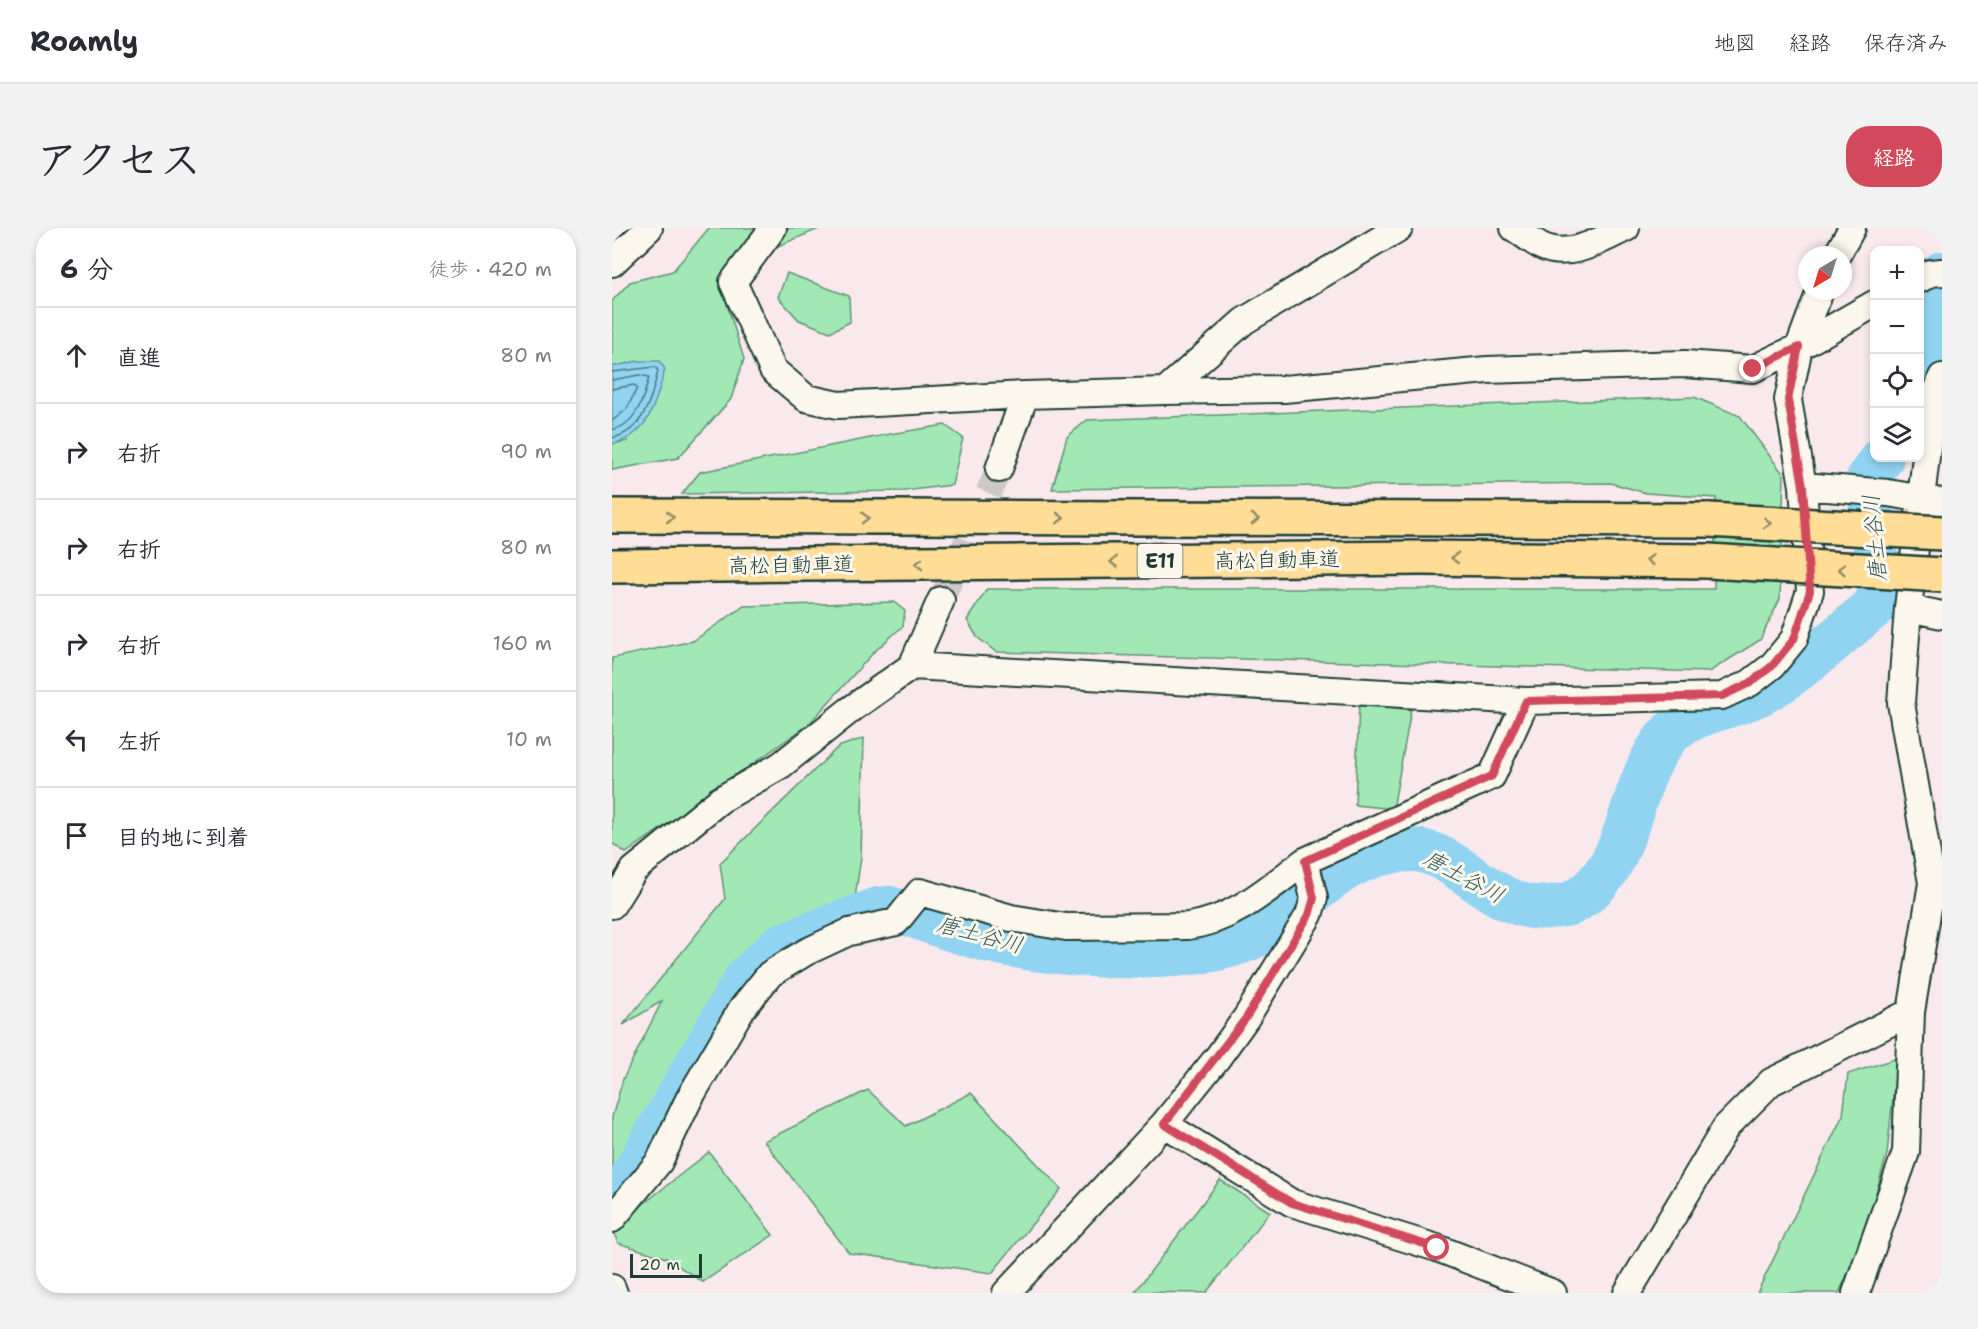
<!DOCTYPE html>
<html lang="ja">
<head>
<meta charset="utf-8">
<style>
	body { margin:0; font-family:"Shantell Sans","Klee One",sans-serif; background:#f2f2f3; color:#2b2b33 }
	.controls { position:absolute; right:18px; top:18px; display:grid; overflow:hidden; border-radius:12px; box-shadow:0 3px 9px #0003 }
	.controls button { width:54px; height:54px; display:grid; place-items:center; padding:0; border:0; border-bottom:2px solid #e1e1e2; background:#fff; color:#2b2b33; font:30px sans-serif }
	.compass { position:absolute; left:1186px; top:18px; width:54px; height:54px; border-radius:50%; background:#fff; box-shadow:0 3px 9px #0003; rotate:218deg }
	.scale { position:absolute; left:18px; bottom:15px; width:72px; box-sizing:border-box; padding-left:6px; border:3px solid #1f3d34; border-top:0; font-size:16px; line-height:21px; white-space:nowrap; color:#1f3d34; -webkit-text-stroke:4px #fbf7ec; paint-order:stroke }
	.stop { position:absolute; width:18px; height:18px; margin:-14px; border:4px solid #d1495b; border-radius:50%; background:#fff }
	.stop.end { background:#d1495b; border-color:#fff; box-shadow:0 2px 6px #0008 }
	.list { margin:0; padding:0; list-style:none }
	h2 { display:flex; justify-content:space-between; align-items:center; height:78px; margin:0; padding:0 24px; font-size:26px }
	h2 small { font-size:20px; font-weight:400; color:#7c7c81 }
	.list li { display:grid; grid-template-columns:39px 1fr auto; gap:18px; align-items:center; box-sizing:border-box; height:96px; padding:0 24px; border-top:2px solid #e1e1e2 }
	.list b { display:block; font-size:22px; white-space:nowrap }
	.list em { font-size:20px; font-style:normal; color:#7c7c81 }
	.icon { flex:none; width:33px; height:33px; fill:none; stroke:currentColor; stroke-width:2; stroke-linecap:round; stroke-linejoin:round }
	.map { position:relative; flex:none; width:1330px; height:1065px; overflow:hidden; border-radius:24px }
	header { display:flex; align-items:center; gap:36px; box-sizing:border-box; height:84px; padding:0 30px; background:#fff; border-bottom:2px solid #e1e1e2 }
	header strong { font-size:28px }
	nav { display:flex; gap:33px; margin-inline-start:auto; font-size:21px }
	.intro { display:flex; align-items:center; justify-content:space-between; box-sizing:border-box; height:144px; padding:0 36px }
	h1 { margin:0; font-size:42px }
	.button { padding:15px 27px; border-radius:24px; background:#d1495b; color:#fff; font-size:21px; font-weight:700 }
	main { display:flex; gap:36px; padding:0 36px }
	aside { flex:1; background:#fff; border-radius:24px; box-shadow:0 3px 9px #0003 }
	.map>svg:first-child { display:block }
</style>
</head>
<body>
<header>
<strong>Roamly</strong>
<nav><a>地図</a><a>経路</a><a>保存済み</a></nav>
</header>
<div class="intro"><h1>アクセス</h1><a class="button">経路</a></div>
<main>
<aside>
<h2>6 分<small>徒歩 · 420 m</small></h2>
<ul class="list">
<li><svg class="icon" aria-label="ahead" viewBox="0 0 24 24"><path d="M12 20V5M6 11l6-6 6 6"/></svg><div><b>直進</b></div><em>80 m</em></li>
<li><svg class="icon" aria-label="right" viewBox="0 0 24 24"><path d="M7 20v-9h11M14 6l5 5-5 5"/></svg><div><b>右折</b></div><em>90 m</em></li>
<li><svg class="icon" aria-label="right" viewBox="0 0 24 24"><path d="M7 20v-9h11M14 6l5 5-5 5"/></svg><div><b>右折</b></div><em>80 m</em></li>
<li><svg class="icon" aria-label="right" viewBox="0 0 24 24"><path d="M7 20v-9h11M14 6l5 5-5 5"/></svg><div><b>右折</b></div><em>160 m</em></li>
<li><svg class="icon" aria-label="left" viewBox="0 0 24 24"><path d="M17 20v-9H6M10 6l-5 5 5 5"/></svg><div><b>左折</b></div><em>10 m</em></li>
<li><svg class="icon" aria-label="arrive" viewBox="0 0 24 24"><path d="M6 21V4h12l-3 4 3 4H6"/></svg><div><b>目的地に到着</b></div></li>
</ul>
</aside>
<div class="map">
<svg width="1330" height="1065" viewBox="0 0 1330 1065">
	<rect width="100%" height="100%" fill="#f9e9ec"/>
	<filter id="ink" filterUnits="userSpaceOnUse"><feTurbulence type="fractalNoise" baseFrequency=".0167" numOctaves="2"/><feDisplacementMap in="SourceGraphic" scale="12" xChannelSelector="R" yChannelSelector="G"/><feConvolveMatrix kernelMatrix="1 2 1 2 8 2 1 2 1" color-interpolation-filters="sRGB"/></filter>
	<g filter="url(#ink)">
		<path fill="#a2e8b4" stroke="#609274" stroke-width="1.5" d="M97,0H209L133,32L107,51L132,131L119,171L66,230L0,242V216L16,213L26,133L0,139V73L18,54L61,43Z
			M175,45L237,68L238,94L218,104L187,92L166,69Z
			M1082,169L1128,188L1172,247L1168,371L1148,412L1097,444L384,424L365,409L355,392L375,361H1102L1104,270L1034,265L999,255L440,261L455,209L475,192Z
			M333,197L351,210L340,257L292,263L70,266L88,244L278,206Z
			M282,374L293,383L291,398L262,424L196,497L14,625L0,615V430L81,413L132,378Z
			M747,475L799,482L781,581L743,577Z
			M252,510L249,629L243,670C212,696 169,742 128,747L92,804L65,859L52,914L0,960V889L11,851L50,773L11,797L113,671L108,635L226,519Z
			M1285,830L1275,926L1251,1011L1227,1065H1145L1231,887L1236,846Z
			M256,862L294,898L359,865L449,961L380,1045L237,1025L152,913Z
			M97,924L161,1007L91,1054L54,1030L6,1015L0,1001Z
			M608,952L658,984L594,1065L523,1064Z"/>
		<path fill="#90d4f2" stroke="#6398a6" stroke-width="1.5" d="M26,133H47L53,141C44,174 37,208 0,216V139Z"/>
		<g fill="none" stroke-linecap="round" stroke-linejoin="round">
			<path stroke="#4c7980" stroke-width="1.5" d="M0,144L43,139L46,143C40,170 31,204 0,210
				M0,152L27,147L37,149C32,170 24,197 0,202
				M0,161L22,157L25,160L15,181L0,193"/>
			<path stroke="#90d4f2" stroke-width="44" d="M1308,168L1312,161L1315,91L1330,45
				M0,971L15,957L134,750L169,717L266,681L278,680C311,691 345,705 379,713C445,729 594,741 652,703C703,670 730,624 798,622C845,621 883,686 937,679C945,678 953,678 960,675C1022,642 1013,560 1054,510C1073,487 1107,482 1133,472C1146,468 1159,460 1170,453C1202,431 1232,403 1262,379L1268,363L1256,251L1270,230"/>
			<path stroke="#cdc7c7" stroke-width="26" stroke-dasharray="26 13" stroke-linecap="butt" d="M329,372L387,241"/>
			<g stroke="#1f3d34" stroke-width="30">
				<path id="street" d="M161,0L121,54L161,142L194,170L226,177L413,167
					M902,0C911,6 920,13 929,18C957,32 989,12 1014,0
					M1225,27L1240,0
					M0,35L37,0
					M1308,51L1319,45L1330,44
					M553,163L672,161L875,142L1073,136L1141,141L1187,119L1262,76
					M387,241L413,167L553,163L632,93L787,0
					M1191,258L1276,265L1330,274
					M1296,380L1330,387
					M300,438L914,473
					M0,677L22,642L108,572L169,537L238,482L300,438L329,372
					M552,896L680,975L825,1020L941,1065
					M0,991L47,934L77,871L129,782L158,746L194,724L237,704L284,694L308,664L399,690L454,699L576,698C622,692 657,660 693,633
					M0,1060L2,1065
					M394,1065L552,896L606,829L634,790L697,687L702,670L693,633L880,548L914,473L1110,468L1138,455L1160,438L1182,411L1198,363L1191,258L1176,172L1187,119L1208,63
					M1015,1065L1114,899L1159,854L1299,784
					M1244,1065L1294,924L1299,784L1320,655L1289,475L1296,380L1320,178L1330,149"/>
			</g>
			<g stroke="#1f3d34" stroke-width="38">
				<path id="highway" d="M0,288L1097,292
					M0,338L810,330L1097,333"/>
			</g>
			<use href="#street" stroke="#fbf7ec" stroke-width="26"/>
			<use href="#highway" stroke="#ffdd96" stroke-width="33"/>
			<g stroke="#1f3d34" stroke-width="38" stroke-linecap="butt">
				<path id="highway-bridge" d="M1097,292L1330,305
					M1097,333L1330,347"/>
			</g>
			<use href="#highway-bridge" stroke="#ffdd96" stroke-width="33"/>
		</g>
		<defs><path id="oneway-chevron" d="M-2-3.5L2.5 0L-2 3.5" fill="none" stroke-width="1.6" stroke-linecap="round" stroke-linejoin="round" transform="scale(1.5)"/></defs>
		<g stroke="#8f8d65">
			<use href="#oneway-chevron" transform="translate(58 289) rotate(1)"/>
			<use href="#oneway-chevron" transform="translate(253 290)"/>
			<use href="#oneway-chevron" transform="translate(448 290)"/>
			<use href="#oneway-chevron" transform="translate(643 291)"/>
			<use href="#oneway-chevron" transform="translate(1155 295) rotate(3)"/>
			<use href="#oneway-chevron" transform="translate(843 330) rotate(-179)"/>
			<use href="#oneway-chevron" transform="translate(1038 332) rotate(-179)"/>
			<use href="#oneway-chevron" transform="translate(502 334) rotate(179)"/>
			<use href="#oneway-chevron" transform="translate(307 336) rotate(179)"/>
			<use href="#oneway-chevron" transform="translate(1230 341) rotate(-176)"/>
		</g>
	</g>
	<g fill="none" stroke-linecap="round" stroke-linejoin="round" filter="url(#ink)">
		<path stroke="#d1495b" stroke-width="8" d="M825,1020L680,975L552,896L634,790L697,687L702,670L693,633L880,548L914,473L1110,468L1138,455L1160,438L1182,411L1198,363L1191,258L1176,172L1187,119L1141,141"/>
	</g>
	<g text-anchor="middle" stroke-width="6" stroke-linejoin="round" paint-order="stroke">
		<rect fill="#fbf7ec" stroke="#61756b" stroke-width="1.5" x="525.5" y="316" width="45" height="34" rx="4.5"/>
		<g font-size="20" font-weight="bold" fill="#1f3d34">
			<text x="548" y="340">E11</text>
		</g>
		<g font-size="21" fill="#1f3d34" stroke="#fbf7ec">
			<text transform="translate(665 332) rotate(-1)" y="7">高松自動車道</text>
			<text transform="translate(179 337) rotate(-1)" y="7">高松自動車道</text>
		</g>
		<g font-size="22" font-style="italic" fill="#365b5a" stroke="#fbf7ec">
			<text transform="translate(1262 310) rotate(-95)" y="8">唐土谷川</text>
			<text transform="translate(852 648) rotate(28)" y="8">唐土谷川</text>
			<text transform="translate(368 706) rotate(15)" y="8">唐土谷川</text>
		</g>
	</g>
</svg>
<div class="controls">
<button>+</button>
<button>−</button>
<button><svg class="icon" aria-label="locate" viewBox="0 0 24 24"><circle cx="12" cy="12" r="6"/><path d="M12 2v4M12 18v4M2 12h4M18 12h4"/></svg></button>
<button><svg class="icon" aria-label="layers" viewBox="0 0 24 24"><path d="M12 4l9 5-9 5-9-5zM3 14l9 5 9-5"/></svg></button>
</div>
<svg class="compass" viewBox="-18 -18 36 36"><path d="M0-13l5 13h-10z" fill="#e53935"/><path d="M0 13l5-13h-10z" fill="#7c7c81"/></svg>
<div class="scale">20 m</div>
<div class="stop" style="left:825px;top:1020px"></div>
<div class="stop end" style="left:1141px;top:141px"></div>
</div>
</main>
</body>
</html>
